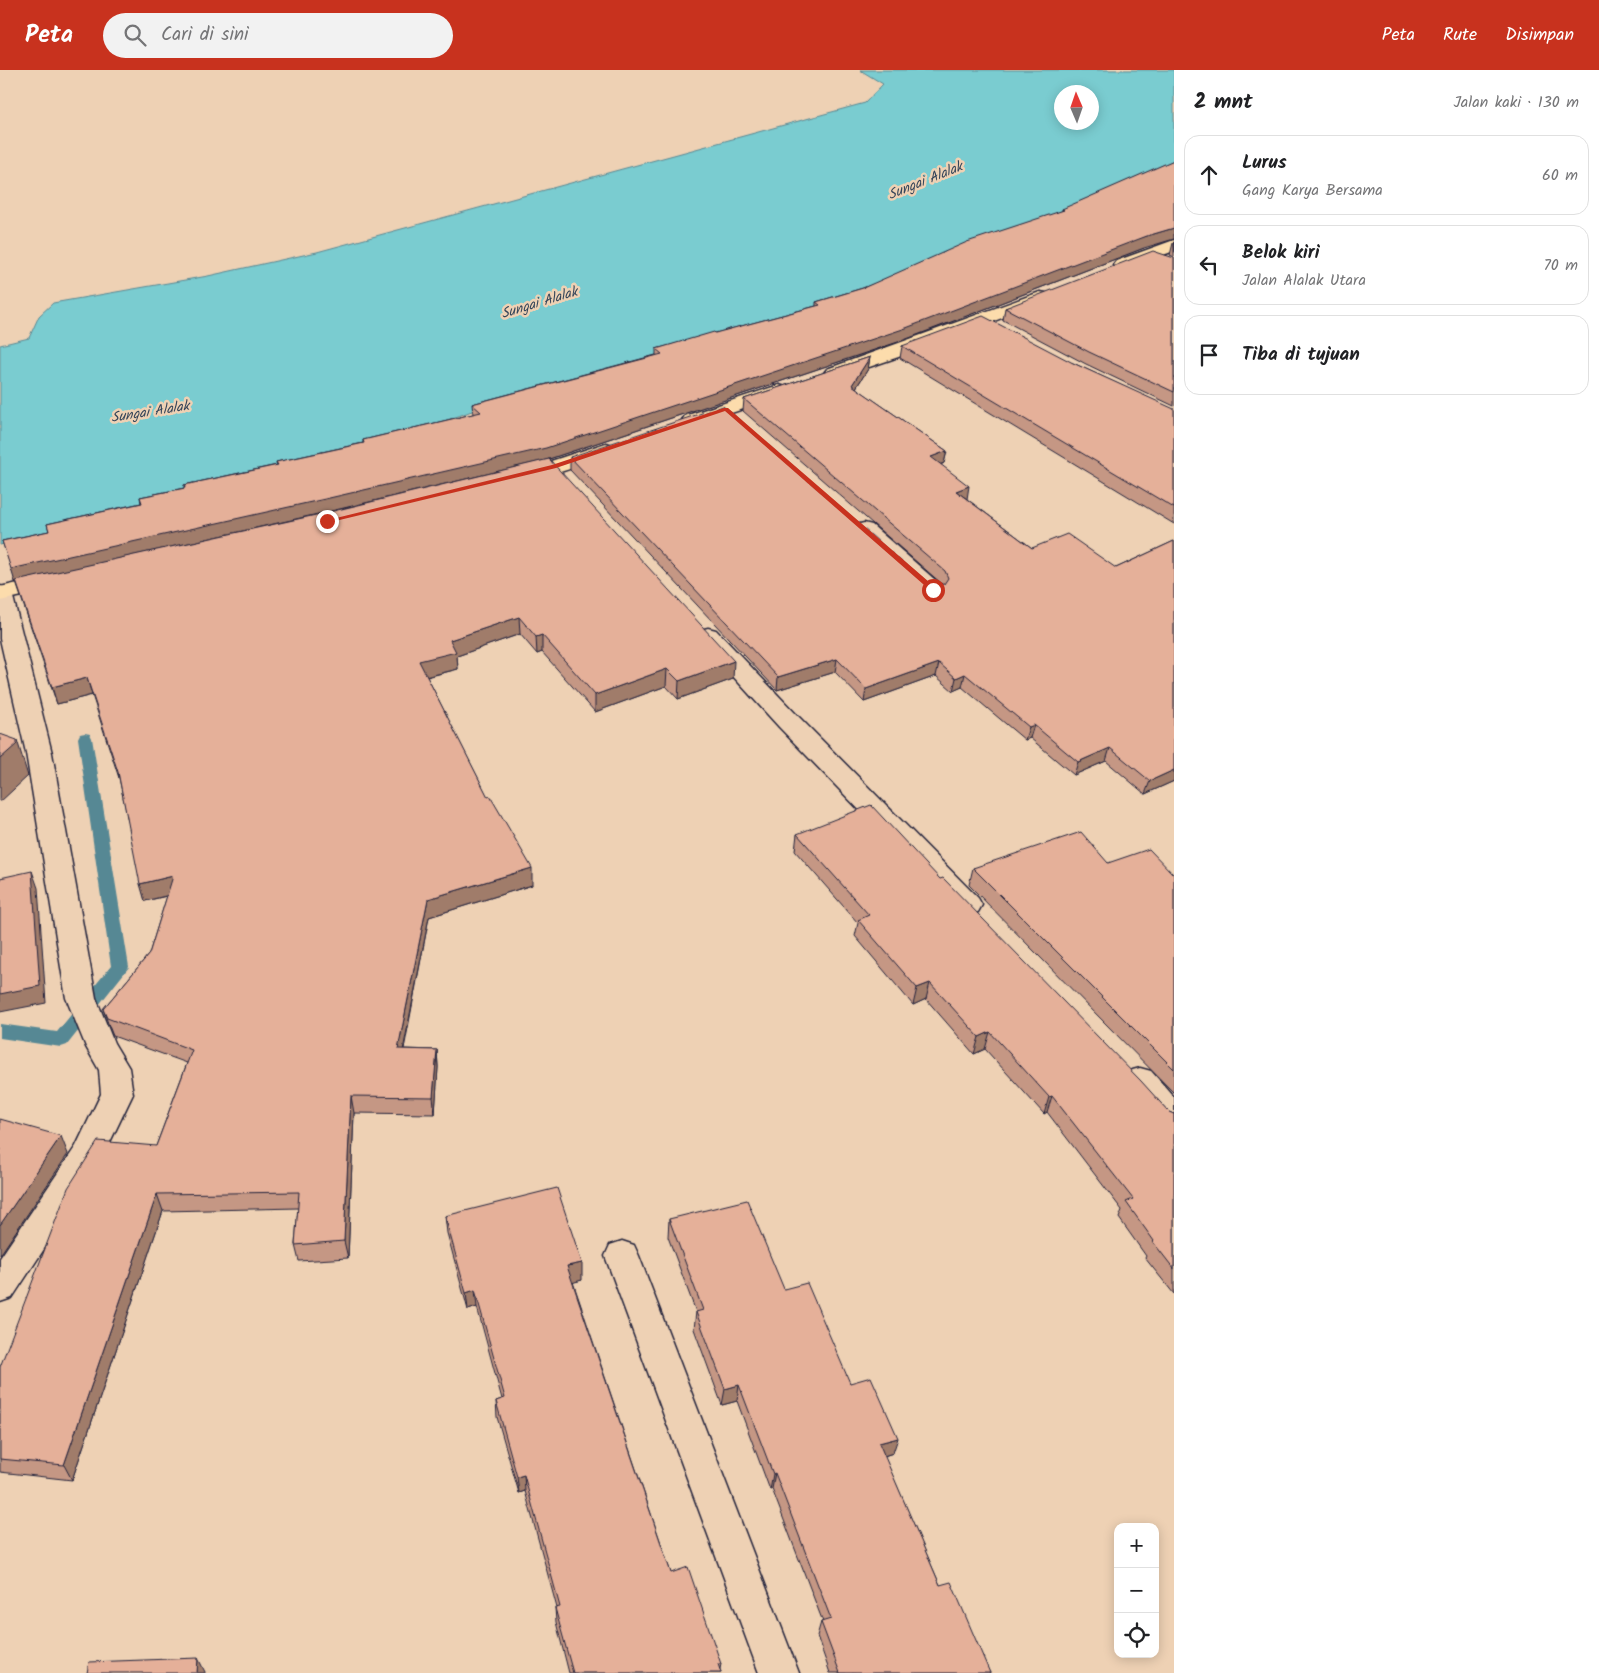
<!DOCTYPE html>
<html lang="id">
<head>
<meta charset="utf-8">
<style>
	body { margin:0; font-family:Kalam,sans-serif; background:#f2f2f2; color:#202124 }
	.controls { position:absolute; right:15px; bottom:15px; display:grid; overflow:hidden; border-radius:10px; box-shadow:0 2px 12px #0003 }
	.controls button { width:45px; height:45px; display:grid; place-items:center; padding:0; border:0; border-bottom:1px solid #e0e0e0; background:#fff; color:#202124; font:25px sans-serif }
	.compass { position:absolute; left:1054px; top:15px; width:45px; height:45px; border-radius:50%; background:#fff; box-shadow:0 2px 12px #0003; rotate:358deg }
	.stop { position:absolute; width:15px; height:15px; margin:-11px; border:4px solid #c8321e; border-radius:50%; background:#fff }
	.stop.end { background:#c8321e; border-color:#fff; box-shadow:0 1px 5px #0008 }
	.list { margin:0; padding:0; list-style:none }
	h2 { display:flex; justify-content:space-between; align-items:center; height:65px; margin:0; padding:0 20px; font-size:21px }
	h2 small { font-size:16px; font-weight:400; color:#757577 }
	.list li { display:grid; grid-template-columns:32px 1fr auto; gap:15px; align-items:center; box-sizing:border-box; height:80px; margin:0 10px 10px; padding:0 10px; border:1px solid #e0e0e0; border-radius:15px }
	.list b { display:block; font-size:19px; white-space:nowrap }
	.list p { margin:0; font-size:16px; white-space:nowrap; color:#757577 }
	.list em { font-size:16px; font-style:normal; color:#757577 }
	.icon { flex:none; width:28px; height:28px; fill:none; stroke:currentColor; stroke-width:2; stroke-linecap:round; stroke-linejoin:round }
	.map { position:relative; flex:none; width:1174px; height:1603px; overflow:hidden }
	header { display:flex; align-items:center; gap:30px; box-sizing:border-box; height:70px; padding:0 25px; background:#c8321e; color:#fff }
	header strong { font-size:24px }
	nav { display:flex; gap:28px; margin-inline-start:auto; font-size:18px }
	.search { width:350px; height:45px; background:#f2f2f2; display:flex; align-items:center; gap:12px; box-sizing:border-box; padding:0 18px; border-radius:28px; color:#757577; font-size:19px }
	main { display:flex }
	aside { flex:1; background:#fff }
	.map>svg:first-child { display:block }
</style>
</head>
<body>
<header>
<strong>Peta</strong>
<div class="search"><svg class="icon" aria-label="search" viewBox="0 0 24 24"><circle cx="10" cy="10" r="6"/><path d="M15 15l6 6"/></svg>Cari di sini</div>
<nav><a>Peta</a><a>Rute</a><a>Disimpan</a></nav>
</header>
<main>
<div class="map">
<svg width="1174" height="1603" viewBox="0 0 1174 1603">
	<rect width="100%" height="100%" fill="#eed1b4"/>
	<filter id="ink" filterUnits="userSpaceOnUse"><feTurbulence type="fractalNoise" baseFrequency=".02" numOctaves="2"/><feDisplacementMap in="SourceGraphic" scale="10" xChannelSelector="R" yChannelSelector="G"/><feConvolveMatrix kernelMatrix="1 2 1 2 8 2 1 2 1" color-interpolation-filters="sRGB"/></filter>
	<g filter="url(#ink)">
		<path fill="#7accd0" stroke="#578894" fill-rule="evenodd" d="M860,0H1174V90L1052,145L820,239L716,270L648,287L494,333L356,383L0,475V275L29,268L39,246L53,233L208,206L317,182L865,33L883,14ZM1062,22H1092V52H1062Z"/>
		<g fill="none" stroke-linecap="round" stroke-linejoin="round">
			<path fill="#578894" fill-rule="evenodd" d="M85,663L90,664L92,668L129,897L67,975L61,977L0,968V954L57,962L111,896L78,668L80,664Z"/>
			<g stroke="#22223b" stroke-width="3">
				<path id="street" d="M864,453L872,455L941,515L944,520L941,525L933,527L925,525L856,465L853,460L856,455Z
					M0,516L9,518L12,523L52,683L96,928L114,973L129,998L133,1024L99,1095L12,1228L0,1232V1188L76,1076L101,1024L99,1000L86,977L66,928L26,683L0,569Z
					M708,558L716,560L797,645L978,828L982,835L978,842L968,845L958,842L779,657L700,570L696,565L700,560Z
					M1140,998L1151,1001L1174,1027V1061L1163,1057L1129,1019L1125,1010L1129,1001Z
					M622,1171L634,1175L639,1186L799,1603H759L605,1186L610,1175Z"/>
			</g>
			<g stroke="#22223b" stroke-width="3">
				<path id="primary" d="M1174,170V181L1122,200L1116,199L1113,195L1116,191Z
					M1040,222L1046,223L1049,227L1046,231L919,280L834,309L827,307L824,303L827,299Z
					M779,315L786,317L789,321L786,325L692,356L685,354L682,350L685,346Z
					M606,373L613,375L616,379L613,383C589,392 534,415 511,409L507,405L511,401L548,392Z
					M54,505L62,507L65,512L62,517L0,531V517Z"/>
			</g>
			<use href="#street" fill="#eed1b4" fill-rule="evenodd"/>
			<use href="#primary" fill="#fcdcac" fill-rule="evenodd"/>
		</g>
		<path fill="#c59784" stroke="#22223b" d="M1062,139L1144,178L904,270L549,389L733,609L678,629L666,616L595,642L542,582L537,584L520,564L457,586L458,599L427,607L532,815L429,847L404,979L437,980L438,997L435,1044L354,1043L348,1188L299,1191L295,1175L298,1138L163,1141L72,1410L0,1402V1297L156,1076L187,993L113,966L109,956L103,939L149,884L167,826L145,831L119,708L92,625L57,634L2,471L49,461L47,454L141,433L140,427L184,418V415L277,395L276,392L363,373V370L473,344L472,334L656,285V279L816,236V232L863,218L1062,141Z
			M1174,172V187L1170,185L1173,173Z
			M1174,188V336L1086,294L1003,250L1005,238Z
			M902,276L1073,293L1174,340V454L900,288Z
			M870,287L868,299L856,318L947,381L944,393L941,395L967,429L1032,478L1116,498L1174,471V711L1145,724L1106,691L1074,705L1030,668L1025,670L962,617L953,621L936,606L864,632L835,602L777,620L570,400V387L926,513L935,516L942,514L743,341L744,329Z
			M797,764L940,809L1169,1042L1174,1044V1224L1145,1188L1146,1186L1119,1148L1122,1140L1047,1042L1044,1044L985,979L974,984L926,929L913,935L855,866L858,853L795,781Z
			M1108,793L1174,805V1023L969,815L973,798Z
			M445,1146L582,1210L573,1212L671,1503L721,1594L720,1599L721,1603H569L556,1552L555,1538H557L525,1421L519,1423L497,1347L496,1331L502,1329L477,1237L468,1240L447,1163Z
			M669,1149L784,1219L850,1313L893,1383L884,1386L940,1515L990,1603H830L817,1566L821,1552H823L772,1419L770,1420L737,1331L722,1335L694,1259L696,1242L668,1167Z"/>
		<path fill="#a07b6b" stroke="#22223b" d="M1174,158V169L1144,178L904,270L546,390L327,442L15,512L11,499Z
			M870,287L868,299L850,327L852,315Z
			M947,381L944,393L928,399L931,387Z
			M969,416L967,429L956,421Z
			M519,547L520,564L457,586L458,599L421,608L419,591L450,570Z
			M542,565V582L537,584L536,567Z
			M837,589L835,602L777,620L778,607Z
			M734,591L733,609L678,629L679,611Z
			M939,593L936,606L864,632L866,619Z
			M667,599L666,616L595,642V625Z
			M965,604L962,617L953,621L956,608Z
			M87,608L92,625L57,634L52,617Z
			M1034,655L1030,668L1025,670L1029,657Z
			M17,670L28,706L0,732V689Z
			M1110,678L1106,691L1074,705L1078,692Z
			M1174,700V711L1145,724L1150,711Z
			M532,798V815L429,847L400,996L398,979L428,829Z
			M32,801L38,818L46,933L0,942V924Z
			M173,806L178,823L145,831L140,814Z
			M930,913L926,929L913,935L917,918Z
			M990,962L985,979L974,984L979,967Z
			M437,980L438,997L435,1044L433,1027Z
			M351,1026L354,1043L348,1188L344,1171Z
			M1052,1026L1047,1042L1044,1044L1049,1027Z
			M61,1066L68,1084L0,1185V1155Z
			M157,1124L163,1141L72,1410L64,1395Z
			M582,1193V1210L568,1214L567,1196Z
			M475,1220L477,1237L468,1240L466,1223Z
			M739,1315L737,1331L722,1335L725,1319Z
			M898,1368L893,1383L874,1389L879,1373Z
			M775,1403L772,1419L770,1420L773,1404Z
			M524,1405L525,1421L519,1423L517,1407Z
			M198,1588L205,1602V1603H197Z"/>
		<path fill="#e5b099" stroke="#22223b" d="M1174,90V158L1147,166L906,258L546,378L325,429L11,499L2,471L49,461L47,454L142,433L140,427L185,418L184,415L278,395L276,392L364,373L363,370L481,342L472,334L662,284L656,279L714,262L715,263L820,235L816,232L863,218L967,172L1064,140L1062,139Z
			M1153,181L1174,188V322L1089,282L1005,238Z
			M983,246L1073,293L1174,339V438L902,276Z
			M870,287L852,315L947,381L931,387L969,416L956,421L1032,478L1067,464L1116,498L1174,471V700L1150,711L1110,678L1078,692L1034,655L1029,657L965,604L956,608L939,593L866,619L837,589L778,607L570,387L723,336L926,513L935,516L944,514L948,508L945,501L744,329Z
			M549,389L734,591L679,611L667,599L595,625L542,565L536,567L519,547L450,570L456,582L419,591L488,727L490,726L532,798L428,829L398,979L437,980L433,1027L351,1026L344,1171L295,1175L299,1122L157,1124L64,1395L0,1389V1297L68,1118L98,1071L156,1076L192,980L107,948L103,939L149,884L173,806L140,814L118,702L87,608L52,617L16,511L325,443Z
			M0,664L17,670V674L0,689Z
			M871,735L940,809L943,808L1141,1011L1169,1042L1174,1044V1199L1153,1172L1154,1171L1126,1132L1133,1129L1052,1026L1049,1027L990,962L979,967L930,913L917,918L858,850L869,845L797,764Z
			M1081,762L1108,793L1149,779L1174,805V999L973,798Z
			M32,801L40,916L0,924V808Z
			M0,1049L61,1066L0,1155Z
			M557,1118L582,1193L567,1196L671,1503L688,1497L721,1594H718L721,1603H573L555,1538L560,1537L524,1405L517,1407L496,1331L505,1328L475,1220L466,1223L445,1146Z
			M747,1130L784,1219L807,1213L850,1313L871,1307L898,1368L879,1373L940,1515L951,1512L990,1603H840L821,1552L831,1549L775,1403L773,1404L739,1315L725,1319L696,1242L703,1240L669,1149Z
			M198,1588L197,1603H87L89,1592Z"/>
	</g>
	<path fill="#c8321e" d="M724,338H728L936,518V521H931L725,341L556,398L327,453L324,451L552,395Z"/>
	<g text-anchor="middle" stroke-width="5" stroke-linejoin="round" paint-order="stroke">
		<g font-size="14" font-style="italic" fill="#344459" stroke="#eed1b4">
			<text transform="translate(925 110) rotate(-22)" y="5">Sungai Alalak</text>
			<text transform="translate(539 232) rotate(-17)" y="5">Sungai Alalak</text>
			<text transform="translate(150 341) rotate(-9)" y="5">Sungai Alalak</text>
		</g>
	</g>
</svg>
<div class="controls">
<button>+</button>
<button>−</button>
<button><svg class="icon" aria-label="locate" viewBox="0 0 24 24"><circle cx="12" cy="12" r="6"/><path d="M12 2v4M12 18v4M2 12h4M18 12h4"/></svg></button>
</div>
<svg class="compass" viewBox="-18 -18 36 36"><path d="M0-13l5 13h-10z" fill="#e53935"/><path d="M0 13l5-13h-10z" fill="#757577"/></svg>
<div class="stop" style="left:933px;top:520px"></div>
<div class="stop end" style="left:327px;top:451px"></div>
</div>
<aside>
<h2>2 mnt<small>Jalan kaki · 130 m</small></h2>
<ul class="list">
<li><svg class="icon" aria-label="ahead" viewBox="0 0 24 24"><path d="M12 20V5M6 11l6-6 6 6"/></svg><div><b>Lurus</b><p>Gang Karya Bersama</p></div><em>60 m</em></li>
<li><svg class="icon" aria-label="left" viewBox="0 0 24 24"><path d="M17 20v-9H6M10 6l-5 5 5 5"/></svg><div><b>Belok kiri</b><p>Jalan Alalak Utara</p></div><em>70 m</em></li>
<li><svg class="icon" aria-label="arrive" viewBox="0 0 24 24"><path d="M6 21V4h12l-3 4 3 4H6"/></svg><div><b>Tiba di tujuan</b></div></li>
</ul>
</aside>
</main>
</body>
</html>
